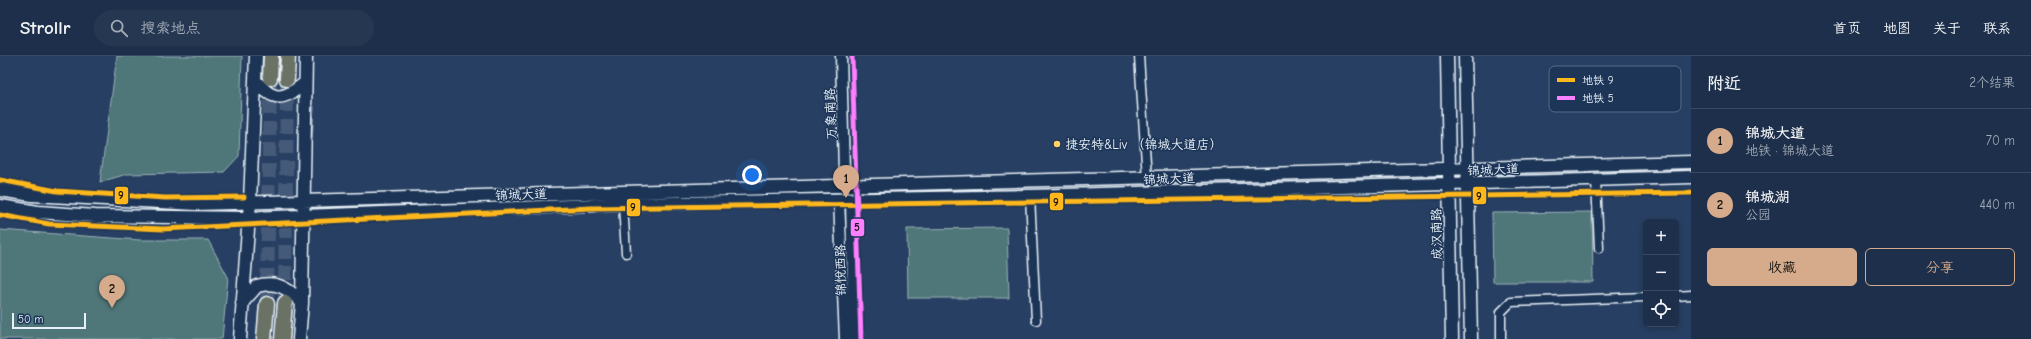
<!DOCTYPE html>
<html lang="zh">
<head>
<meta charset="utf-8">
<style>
	body { margin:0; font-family:"Comic Neue","LXGW WenKai TC",sans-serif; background:#253751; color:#f1f3f6 }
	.controls { position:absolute; right:12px; bottom:12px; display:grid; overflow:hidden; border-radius:6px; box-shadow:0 2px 6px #0003 }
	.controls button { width:36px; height:36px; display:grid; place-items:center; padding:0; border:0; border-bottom:1px solid #3b4a62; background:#1d2f4a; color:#f1f3f6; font:20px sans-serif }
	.scale { position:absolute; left:12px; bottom:10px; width:74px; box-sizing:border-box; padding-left:4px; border:2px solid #e8f1f8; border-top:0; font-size:11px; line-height:14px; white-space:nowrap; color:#e8f1f8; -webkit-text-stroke:3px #1d3557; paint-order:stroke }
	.you { position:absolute; left:752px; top:119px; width:14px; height:14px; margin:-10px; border:3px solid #fff; border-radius:50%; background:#1a73e8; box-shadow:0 0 0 6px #1a73e833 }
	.badge { display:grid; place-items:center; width:26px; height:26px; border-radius:50%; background:#d6ab8b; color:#111; font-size:13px; font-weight:700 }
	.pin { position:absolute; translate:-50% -33px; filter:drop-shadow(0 1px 2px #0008) }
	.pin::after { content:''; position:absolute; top:21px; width:14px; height:12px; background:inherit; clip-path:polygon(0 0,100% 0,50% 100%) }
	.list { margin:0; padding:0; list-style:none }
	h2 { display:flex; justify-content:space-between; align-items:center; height:52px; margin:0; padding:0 16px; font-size:17px }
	h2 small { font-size:13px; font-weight:400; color:#a0a9b5 }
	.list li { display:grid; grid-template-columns:26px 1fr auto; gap:12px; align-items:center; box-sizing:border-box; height:64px; padding:0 16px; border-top:1px solid #3b4a62 }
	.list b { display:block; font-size:15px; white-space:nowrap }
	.list p { margin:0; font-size:13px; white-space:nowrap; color:#a0a9b5 }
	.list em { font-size:13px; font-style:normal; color:#a0a9b5 }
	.actions { display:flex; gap:8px; padding:12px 16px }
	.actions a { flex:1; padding:9px 0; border:1px solid #d6ab8b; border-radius:6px; text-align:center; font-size:14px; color:#d6ab8b }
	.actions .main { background:#d6ab8b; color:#111 }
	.icon { flex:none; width:22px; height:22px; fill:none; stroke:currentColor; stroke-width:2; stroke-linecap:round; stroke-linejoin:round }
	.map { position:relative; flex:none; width:1691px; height:283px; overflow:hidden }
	header { display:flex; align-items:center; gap:24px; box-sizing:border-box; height:56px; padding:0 20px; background:#1d2f4a; border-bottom:1px solid #3b4a62 }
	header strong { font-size:19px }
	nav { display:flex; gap:22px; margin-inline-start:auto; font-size:14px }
	.search { width:280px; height:36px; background:#253751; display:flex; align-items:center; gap:10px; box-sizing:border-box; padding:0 14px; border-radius:22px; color:#a0a9b5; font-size:15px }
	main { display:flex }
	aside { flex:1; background:#1d2f4a }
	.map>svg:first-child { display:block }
</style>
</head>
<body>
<header>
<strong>Strollr</strong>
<div class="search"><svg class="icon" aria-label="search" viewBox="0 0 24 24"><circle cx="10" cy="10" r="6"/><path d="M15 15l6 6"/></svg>搜索地点</div>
<nav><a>首页</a><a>地图</a><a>关于</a><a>联系</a></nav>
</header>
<main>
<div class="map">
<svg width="1691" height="283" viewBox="0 0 1691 283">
	<rect width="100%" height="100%" fill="#273f62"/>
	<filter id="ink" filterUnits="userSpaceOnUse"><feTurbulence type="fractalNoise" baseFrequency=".025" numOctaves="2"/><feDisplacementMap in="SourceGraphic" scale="8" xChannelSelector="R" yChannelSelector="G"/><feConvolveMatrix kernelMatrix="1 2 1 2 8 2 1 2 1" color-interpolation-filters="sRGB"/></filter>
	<g filter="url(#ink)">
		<path fill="#4f7679" stroke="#9cb4b8" d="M117,0H242L239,100L224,116L127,118L100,126Z
			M1592,156L1593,226H1493L1492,157Z
			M1007,172L1009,242H908L907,173Z
			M0,174L140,184H208L228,221L222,283H0Z"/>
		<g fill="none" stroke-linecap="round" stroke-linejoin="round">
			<path stroke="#86a1b7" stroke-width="3" d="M311,86L313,51"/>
			<path stroke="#445a78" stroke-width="14" stroke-dasharray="14 7" stroke-linecap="butt" d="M285,245L287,23
				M267,248L270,22"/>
			<g stroke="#e8f1f8" stroke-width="11">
				<path id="minor" d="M1139,0L1147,122
					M1596,124L1599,192
					M1030,140L1036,264
					M623,148L626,197
					M1676,240L1691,239
					M1501,283V256L1511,246L1646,241"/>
			</g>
			<g stroke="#e8f1f8" stroke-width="13">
				<path id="tertiary" d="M839,129L844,116L841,0
					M839,144L845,283
					M851,144L854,283"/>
			</g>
			<g stroke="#e8f1f8" stroke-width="15">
				<path id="secondary" d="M1447,0L1452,283
					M1465,0L1471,283
					M255,24C273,46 283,45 305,27
					M0,134L32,139L196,148L1691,106
					M0,150L38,156L95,160L249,162L623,148L1030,140L1691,121
					M242,247L257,230C276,224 290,233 302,247
					M240,283L250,146L256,0
					M299,283L302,247L306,0"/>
			</g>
			<g stroke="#e8f1f8" stroke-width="17">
				<path id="trunk" d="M270,22L271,0
					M287,23L288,0
					M264,283L267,248
					M282,283L285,247"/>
			</g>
			<use href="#minor" stroke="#1d3557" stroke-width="8"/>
			<use href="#tertiary" stroke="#1d3557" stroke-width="10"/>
			<use href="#secondary" stroke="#1d3557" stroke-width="12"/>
			<use href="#trunk" stroke="#6a7165" stroke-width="14"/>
			<g stroke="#1d3557" stroke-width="8">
				<path id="metro-1" d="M0,124L57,135L165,142L244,141
					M0,159L49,168L163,173L591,152L1691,137"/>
			</g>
			<g stroke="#1d3557" stroke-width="8">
				<path id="metro-2" d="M852,0L861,283"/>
			</g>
			<use href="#metro-1" stroke="#ffb81c" stroke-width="5"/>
			<use href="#metro-2" stroke="#ff80ff" stroke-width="5"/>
		</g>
	</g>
	<circle fill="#ffd166" stroke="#1d3557" stroke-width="1.5" cx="1057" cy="88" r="4"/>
	<g text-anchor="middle" stroke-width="3" stroke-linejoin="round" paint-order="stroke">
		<g font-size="13" fill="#e8f1f8" stroke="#1d3557">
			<text transform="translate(830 58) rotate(-92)" y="5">万象南路</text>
			<text transform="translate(1493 113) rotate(-2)" y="5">锦城大道</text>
			<text transform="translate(1169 122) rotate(-2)" y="5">锦城大道</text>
			<text transform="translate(521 138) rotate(-2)" y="5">锦城大道</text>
			<text transform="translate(1436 178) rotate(-91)" y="5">成汉南路</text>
			<text transform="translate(840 214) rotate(-91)" y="5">锦悦西路</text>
		</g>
		<g font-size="13" fill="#e8f1f8" stroke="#1d3557" text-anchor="start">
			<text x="1065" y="93">捷安特&amp;Liv （锦城大道店）</text>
		</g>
	</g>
	<rect x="1549" y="10" width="132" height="46" rx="6" fill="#1d3557" stroke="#5a6d87" stroke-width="1"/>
	<rect x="1557" y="22" width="18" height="4" fill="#ffb81c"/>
	<rect x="1557" y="40" width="18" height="4" fill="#ff80ff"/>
	<g font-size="11" fill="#e8f1f8">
		<text x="1582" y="28">地铁 9</text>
		<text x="1582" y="46">地铁 5</text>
	</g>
	<g stroke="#1d3557" stroke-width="1.5">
		<rect x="114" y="130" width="15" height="19" rx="4" fill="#ffb81c"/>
		<rect x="1472" y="130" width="15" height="19" rx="4" fill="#ffb81c"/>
		<rect x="1049" y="136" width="15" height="19" rx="4" fill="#ffb81c"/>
		<rect x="626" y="142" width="15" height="19" rx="4" fill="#ffb81c"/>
		<rect x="850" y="162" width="15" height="19" rx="4" fill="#ff80ff"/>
	</g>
	<g font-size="11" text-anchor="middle" font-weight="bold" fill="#111">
		<text x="121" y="143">9</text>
		<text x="1479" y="144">9</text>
		<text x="1056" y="150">9</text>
		<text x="633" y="155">9</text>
		<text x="857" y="175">5</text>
	</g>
</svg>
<div class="controls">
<button>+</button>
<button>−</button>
<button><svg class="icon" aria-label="locate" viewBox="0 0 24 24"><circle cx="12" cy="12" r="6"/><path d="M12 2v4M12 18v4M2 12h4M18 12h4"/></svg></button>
</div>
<div class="scale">50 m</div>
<div class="you"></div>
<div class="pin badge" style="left:846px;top:142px">1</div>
<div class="pin badge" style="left:112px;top:252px">2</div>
</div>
<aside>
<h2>附近<small>2个结果</small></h2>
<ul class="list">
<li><span class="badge">1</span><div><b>锦城大道</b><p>地铁 · 锦城大道</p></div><em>70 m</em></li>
<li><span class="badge">2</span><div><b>锦城湖</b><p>公园</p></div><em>440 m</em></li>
</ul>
<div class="actions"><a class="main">收藏</a><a>分享</a></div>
</aside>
</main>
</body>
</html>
